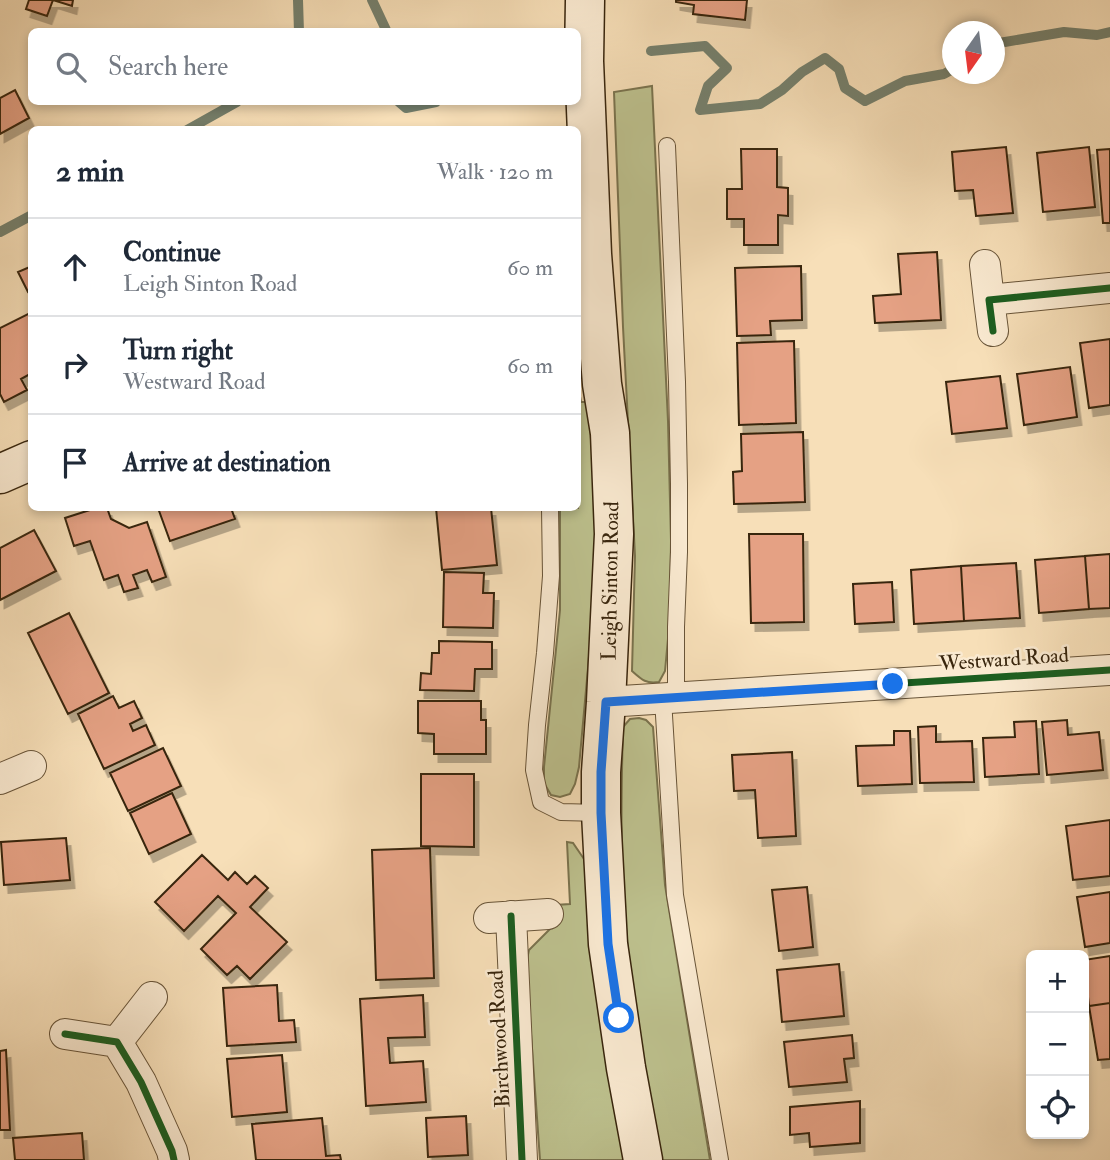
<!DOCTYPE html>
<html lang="en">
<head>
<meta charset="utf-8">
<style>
	body { margin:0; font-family:"IM FELL Double Pica",serif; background:#f6f6f7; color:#1f2937 }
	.controls { position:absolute; right:21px; bottom:21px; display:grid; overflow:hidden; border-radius:10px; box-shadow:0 4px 10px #0003 }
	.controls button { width:63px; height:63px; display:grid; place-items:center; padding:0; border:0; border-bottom:2px solid #e0e1e3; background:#fff; color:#1f2937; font:35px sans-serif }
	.compass { position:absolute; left:942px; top:21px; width:63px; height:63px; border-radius:50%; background:#fff; box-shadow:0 4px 10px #0003; rotate:194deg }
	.stop { position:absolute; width:21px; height:21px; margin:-16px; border:5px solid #1a73e8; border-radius:50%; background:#fff }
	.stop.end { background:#1a73e8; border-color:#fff; box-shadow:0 2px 7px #0008 }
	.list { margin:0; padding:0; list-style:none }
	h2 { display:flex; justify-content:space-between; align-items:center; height:91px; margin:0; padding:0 28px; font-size:30px }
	h2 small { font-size:23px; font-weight:400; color:#747a83 }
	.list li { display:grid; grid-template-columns:46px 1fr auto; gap:21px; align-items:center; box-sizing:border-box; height:98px; padding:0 28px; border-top:2px solid #e0e1e3 }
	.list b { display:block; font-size:26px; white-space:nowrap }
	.list p { margin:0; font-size:23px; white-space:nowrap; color:#747a83 }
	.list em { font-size:23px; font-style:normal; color:#747a83 }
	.icon { flex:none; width:38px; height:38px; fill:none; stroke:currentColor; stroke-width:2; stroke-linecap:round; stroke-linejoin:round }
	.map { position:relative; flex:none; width:1110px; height:1160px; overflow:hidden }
	.search { position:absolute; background:#fff; box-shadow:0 4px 10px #0003; left:28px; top:28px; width:553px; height:77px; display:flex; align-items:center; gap:18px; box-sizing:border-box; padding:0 24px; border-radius:10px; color:#747a83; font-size:26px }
	.panel { position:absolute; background:#fff; box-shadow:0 4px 10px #0003; left:28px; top:126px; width:553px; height:385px; border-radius:10px }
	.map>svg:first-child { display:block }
</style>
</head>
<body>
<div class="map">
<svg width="1110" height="1160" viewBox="0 0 1110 1160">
	<defs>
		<filter id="shadow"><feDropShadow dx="4.5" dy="8" stdDeviation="0" flood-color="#0004"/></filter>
	</defs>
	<rect width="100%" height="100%" fill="#f7dfb8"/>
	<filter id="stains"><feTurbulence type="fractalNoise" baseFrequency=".00286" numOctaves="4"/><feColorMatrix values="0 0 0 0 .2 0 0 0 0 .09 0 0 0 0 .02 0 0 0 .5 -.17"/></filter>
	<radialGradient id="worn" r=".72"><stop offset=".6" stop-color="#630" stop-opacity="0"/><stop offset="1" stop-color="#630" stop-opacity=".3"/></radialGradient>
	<path fill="#bdc18e" stroke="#7a734e" stroke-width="2" d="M652,86L668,421L671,541L670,617L665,671L659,682C646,684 642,680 632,671L635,556L623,327L614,92Z
		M578,389L579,391L581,402H588L596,502L593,613L579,767L575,784L570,794L560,797L551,795L544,783V767L560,610V508H578Z
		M639,718L646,720L653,727L665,885L710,1160H660C649,1087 633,1013 627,939C620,868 621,798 623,727L630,719Z
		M567,842L573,843L584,859L628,1160H540L526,964L529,950L552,927L555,905L570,904Z"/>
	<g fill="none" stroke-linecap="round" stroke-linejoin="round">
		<path stroke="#75806d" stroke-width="10" d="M298,0L299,32
			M372,0L387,32
			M995,45L999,43L1064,32L1097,35L1110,32
			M651,51L705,46L727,68L708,86L700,110L760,104L782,90L802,72L825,58L839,69L845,88L865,101L905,81L944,74L953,69
			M399,102L406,108L436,102
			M187,130L237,102
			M0,232L32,215"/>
	</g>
	<path fill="#e5a184" stroke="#38250d" stroke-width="2" filter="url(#shadow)" d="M29,0H73L72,6L53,0L47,16L26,9Z
		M676,0H747L745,20L693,14L694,5L676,2Z
		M15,90L29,118L0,134V98Z
		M1006,147L1013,213L976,216L973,190L955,191L952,152Z
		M1089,147L1095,207L1043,212L1037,153Z
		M741,149H777V187L788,188V216L778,215V245H744V219H727V189H742Z
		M1110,149V223H1103L1097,150Z
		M937,252L941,320L875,323L873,296L901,294L898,254Z
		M32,266V290L28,292L18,272Z
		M801,266L802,320L770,321L771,335L737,336L735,268Z
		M32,312V373L21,379L27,390L4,402L0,394V328Z
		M1110,339V405L1089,408L1080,343Z
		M794,341L796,423L739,425L737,343Z
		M1070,367L1077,417L1024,425L1017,374Z
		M1000,376L1007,428L952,434L946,382Z
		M803,432L805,502L734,504L733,472L742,471L741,434Z
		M96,508H107L111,519L129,528L147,522L166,577L152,582L147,570L133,575L138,588L124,592L118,575L104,580L90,541L74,546L65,518Z
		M158,508H231L235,519L170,541Z
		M436,508H491L497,565L442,570Z
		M34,530L56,571L0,600V548Z
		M749,534H803L804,622L751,623Z
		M1110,554V608L1089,609L1085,556Z
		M1085,556L1089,609L1039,613L1035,560Z
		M1016,563L1020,618L964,621L961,566Z
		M961,566L964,621L914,624L911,570Z
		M444,572L484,573L483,593H494L493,628L443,627Z
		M892,582L894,622L855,624L853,584Z
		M69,613L109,693L68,714L28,633Z
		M439,641L492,642V669H475L474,691L420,690L421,673L431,674L432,653H439Z
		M113,696L119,708L134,701L142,718L130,724L133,731L146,725L155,745L104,769L78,714Z
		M418,701H481V720H486V754H434V734L418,733Z
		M1067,720L1068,735L1099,732L1103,770L1047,775L1042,722Z
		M1036,721L1039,774L985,777L983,738L1015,737L1014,722Z
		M936,726V742L972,741L974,782L920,783L918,727Z
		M894,731H910L912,784L858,786L856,746L894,745Z
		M163,748L181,786L128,811L110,773Z
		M792,752L796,836L758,838L755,790L734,791L732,755Z
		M421,774H474V847L421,846Z
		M172,793L191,834L149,854L130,813Z
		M1110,820V876L1073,880L1066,826Z
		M66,838L70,880L4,885L1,842Z
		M430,848L434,978L376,980L372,850Z
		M202,855L228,880L235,872L247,884L255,876L268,888L250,907L287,942L250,979L237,966L227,975L201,949L236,913L218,896L184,931L155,902Z
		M807,887L813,947L779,951L772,890Z
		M1110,892V943L1085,947L1077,897Z
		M1110,956V1003L1089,1006L1084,960Z
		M839,964L844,1016L782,1022L777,970Z
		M277,985L279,1021L294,1020L296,1042L227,1046L223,988Z
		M423,995L425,1037L388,1038L390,1063L423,1061L426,1102L366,1106L360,999Z
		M1110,1003V1059L1098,1060L1089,1006Z
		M852,1035L854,1058L844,1059L847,1082L789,1087L784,1042Z
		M6,1050L10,1130H0V1051Z
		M282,1055L287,1112L232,1117L227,1059Z
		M860,1101V1143L810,1147L809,1133L790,1135V1107Z
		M466,1116L468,1155L428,1157L426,1118Z
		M322,1118L326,1156L340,1155L341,1160H256L252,1124Z
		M82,1133L84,1160H15L13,1138Z"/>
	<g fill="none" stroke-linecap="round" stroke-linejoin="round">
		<g stroke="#685438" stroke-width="18">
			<path id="lane" d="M667,146L677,382L679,484V552L676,627V698
				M550,508L551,576L545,653L537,725L534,770L541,802L561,812L601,813
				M663,699L675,895L720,1160"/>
		</g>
		<g stroke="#685438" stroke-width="32">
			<path id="street" d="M985,265L989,300
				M993,331L989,300L1110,288
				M606,702L1110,670
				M0,779L31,766
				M511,916L522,1160
				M489,918L548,914
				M65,1034L117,1042L141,1082L172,1151L174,1160
				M117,1042L152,997"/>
		</g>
		<g stroke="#38250d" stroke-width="41">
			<path id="secondary" d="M585,0L584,61L592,254L602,384L610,433L614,534L606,702L601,772V813L608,944L626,1068L643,1160
				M0,474L32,460"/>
		</g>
		<use href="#lane" stroke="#faead1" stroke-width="16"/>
		<use href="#street" stroke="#faead1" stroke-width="30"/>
		<use href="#secondary" stroke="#faead1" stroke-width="38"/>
		<g stroke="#faead1" stroke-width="11">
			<path id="cycleway" d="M993,331L989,300L1110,288
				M606,702L1110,670
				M511,916L522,1160
				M65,1034L117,1042L141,1082L172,1151L174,1160"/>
		</g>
		<use href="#cycleway" stroke="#1b5e20" stroke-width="7"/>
	</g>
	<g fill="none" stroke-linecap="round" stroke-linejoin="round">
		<path stroke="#1a73e8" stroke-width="9" d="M619,1018L608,944L601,813V772L606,702L893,684"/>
	</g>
	<g text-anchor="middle" stroke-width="5" stroke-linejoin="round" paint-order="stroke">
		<g font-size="21" fill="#38250d" stroke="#faead1">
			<text transform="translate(610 581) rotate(-89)" y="7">Leigh Sinton Road</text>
			<text transform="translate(1004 659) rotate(-4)" y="7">Westward Road</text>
			<text transform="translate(499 1039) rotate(-93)" y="7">Birchwood Road</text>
		</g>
	</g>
	<rect width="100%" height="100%" filter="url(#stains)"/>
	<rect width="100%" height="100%" fill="url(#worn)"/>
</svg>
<div class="controls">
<button>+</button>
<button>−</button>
<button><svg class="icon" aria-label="locate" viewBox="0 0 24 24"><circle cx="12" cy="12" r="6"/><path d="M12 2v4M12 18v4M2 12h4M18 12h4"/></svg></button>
</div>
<svg class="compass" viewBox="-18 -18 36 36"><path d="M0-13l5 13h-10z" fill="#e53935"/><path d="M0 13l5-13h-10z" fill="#747a83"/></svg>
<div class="stop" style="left:619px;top:1018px"></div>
<div class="stop end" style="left:893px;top:684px"></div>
<div class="search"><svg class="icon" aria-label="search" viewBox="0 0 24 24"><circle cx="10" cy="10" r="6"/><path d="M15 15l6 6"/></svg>Search here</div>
<section class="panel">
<h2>2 min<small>Walk · 120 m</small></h2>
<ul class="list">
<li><svg class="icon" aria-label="ahead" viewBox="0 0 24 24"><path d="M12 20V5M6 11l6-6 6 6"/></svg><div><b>Continue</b><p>Leigh Sinton Road</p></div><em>60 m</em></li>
<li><svg class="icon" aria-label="right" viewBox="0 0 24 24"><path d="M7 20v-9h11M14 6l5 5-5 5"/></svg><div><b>Turn right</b><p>Westward Road</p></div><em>60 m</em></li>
<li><svg class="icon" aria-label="arrive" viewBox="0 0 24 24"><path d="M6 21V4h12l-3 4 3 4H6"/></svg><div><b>Arrive at destination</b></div></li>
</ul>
</section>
</div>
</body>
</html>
